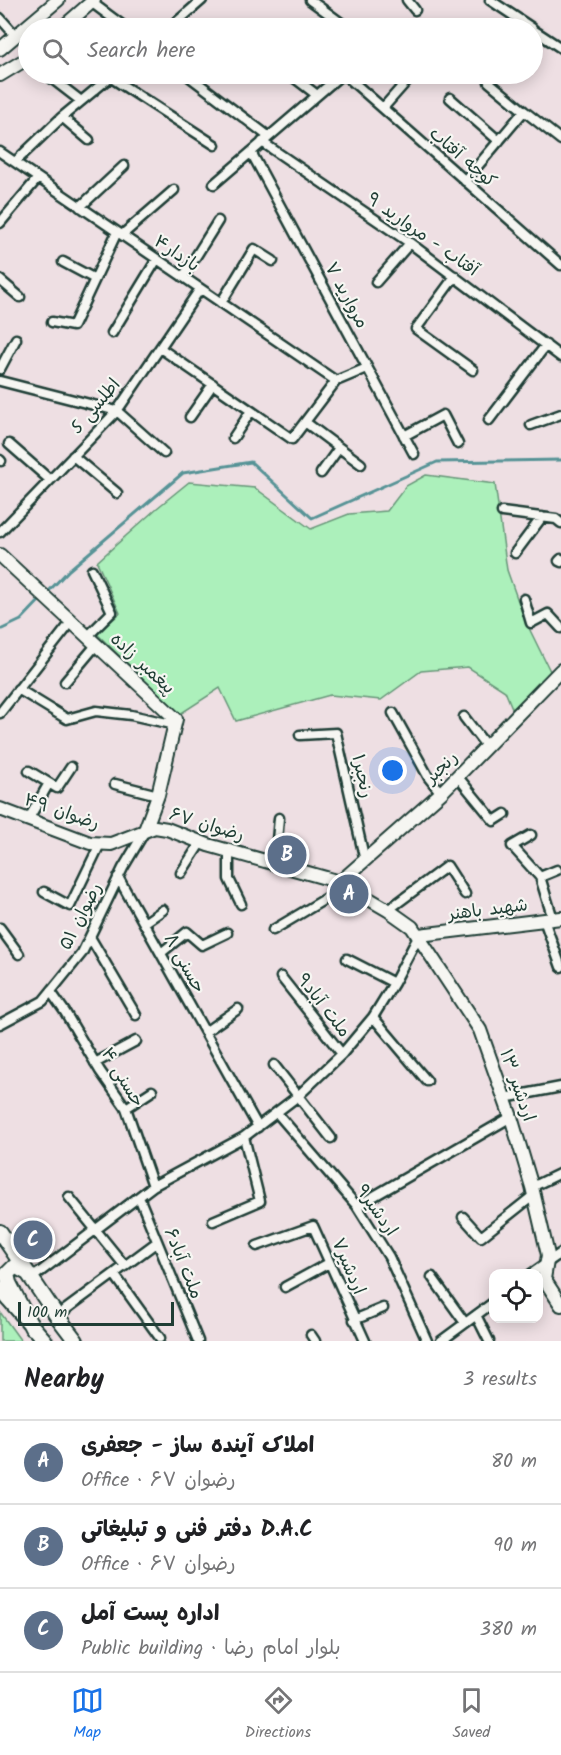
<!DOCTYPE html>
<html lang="en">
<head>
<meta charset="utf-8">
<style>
	body { margin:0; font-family:Kalam,"Playpen Sans Arabic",sans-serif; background:#f6f6f6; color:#202124 }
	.controls { position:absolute; right:18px; bottom:18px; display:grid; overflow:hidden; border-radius:12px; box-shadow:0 3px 15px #0003 }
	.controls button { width:54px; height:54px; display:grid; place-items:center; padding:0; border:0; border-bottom:2px solid #e0e0e0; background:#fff; color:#202124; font:30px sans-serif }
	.scale { position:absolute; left:18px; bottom:15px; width:156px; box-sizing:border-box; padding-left:6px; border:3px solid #1f3d34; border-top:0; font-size:16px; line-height:21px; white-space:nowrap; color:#1f3d34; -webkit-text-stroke:4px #f6f6f2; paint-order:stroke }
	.you { position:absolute; left:393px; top:771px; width:21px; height:21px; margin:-15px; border:4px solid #fff; border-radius:50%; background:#1a73e8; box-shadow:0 0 0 9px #1a73e833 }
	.badge { display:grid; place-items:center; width:39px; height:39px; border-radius:50%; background:#1a73e8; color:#fff; font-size:20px; font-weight:700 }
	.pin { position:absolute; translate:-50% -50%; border:3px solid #fff; box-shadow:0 2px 6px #0006 }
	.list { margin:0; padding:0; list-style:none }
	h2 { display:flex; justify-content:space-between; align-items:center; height:78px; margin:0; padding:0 24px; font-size:26px }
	h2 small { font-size:20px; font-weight:400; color:#757577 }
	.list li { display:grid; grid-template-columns:39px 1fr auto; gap:18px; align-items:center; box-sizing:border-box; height:84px; padding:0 24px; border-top:2px solid #e0e0e0 }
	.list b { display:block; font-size:22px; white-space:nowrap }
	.list p { margin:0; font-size:20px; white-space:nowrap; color:#757577 }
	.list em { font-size:20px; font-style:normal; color:#757577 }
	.icon { flex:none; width:33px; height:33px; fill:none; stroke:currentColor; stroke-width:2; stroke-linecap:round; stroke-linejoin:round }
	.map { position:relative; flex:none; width:561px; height:1341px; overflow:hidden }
	.search { position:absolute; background:#fff; box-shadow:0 3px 15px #0003; left:18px; right:18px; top:18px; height:66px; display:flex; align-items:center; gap:15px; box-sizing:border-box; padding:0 21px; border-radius:33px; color:#757577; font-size:22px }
	.sheet { height:330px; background:#fff }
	nav { display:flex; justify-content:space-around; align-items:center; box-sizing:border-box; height:84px; border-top:2px solid #e0e0e0; background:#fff; font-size:16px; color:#757577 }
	nav a { display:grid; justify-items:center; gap:3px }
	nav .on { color:#1a73e8 }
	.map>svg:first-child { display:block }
</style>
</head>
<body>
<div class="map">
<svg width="561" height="1341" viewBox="0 0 561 1341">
	<rect width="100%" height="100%" fill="#eedfe3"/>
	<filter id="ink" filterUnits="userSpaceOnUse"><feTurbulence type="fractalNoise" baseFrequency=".0167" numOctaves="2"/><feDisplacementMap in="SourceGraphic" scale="12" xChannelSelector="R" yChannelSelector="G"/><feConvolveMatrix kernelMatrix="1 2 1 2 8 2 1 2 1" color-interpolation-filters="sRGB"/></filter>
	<g filter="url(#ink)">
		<path fill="#acf0bb" stroke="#669678" stroke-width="1.5" d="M426,475L495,484L507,570L524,618L555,681L517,720L505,691L468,667L421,671L381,700L330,695L236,721L220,688L180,714L97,634L120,613L97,562L157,508L189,482L255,488L311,529L349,514L387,511L406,486Z
			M0,1312L21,1341H0Z"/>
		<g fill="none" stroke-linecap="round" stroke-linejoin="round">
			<path stroke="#579396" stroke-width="3" d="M46,594L69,570L183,473L251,462L312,518L437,462L561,460
				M0,630L21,620L41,599"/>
			<g stroke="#1f3d34" stroke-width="13">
				<path id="street" d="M310,0L348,28
					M407,0L415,10
					M490,0L532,28
					M91,2L126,28
					M0,18L16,36
					M170,28L202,0
					M532,29L561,48
					M46,74L81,101
					M186,74L268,136
					M344,74L561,265
					M292,76L317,95
					M110,77L215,145
					M489,82L524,111
					M450,98L499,141
					M383,108L413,74
					M62,117L89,140
					M262,142L410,243L561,357
					M0,152L336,381
					M251,152L414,454
					M15,162L62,117L114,74
					M465,181L524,111L561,140
					M214,184L342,74
					M80,207L124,166
					M0,223L38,178
					M122,235L174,190
					M63,262L95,279
					M455,276L416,329L473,370
					M183,277L218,221
					M0,280L20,297
					M376,282L410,243
					M221,303L254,249L273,261
					M52,322L73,326L117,232
					M112,333L157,259
					M160,348L292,439L336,381L367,368
					M0,369L16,339
					M0,381L117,411L164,453
					M190,417L213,384
					M489,420L546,345
					M305,422L361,464
					M531,425L561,414
					M404,436L443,415L458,444
					M233,438L251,411
					M9,444L50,480
					M73,456L117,493
					M0,460L1,461
					M321,473L339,448
					M502,512L556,519L561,523
					M0,532L117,411L200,289
					M515,553L542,517
					M561,559L559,561L561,562
					M524,599L531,623L548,614L561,628
					M88,636L112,612L92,570
					M65,682L97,644
					M18,689L67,719L96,711L131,715L176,725
					M0,713L72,621
					M393,713L429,778L441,793
					M464,717L487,747
					M300,735L336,733L365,861
					M29,771L57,788L71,767
					M458,777L494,821L505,814
					M115,784L158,795
					M28,820L49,783
					M531,835L512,846L540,877L553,919
					M229,851V879L241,904
					M275,863L279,818
					M181,873L201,842
					M118,877L258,1127
					M540,877L557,870
					M44,892L70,906L100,844
					M388,910L447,866L465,894
					M544,920L561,967
					M144,923L163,910
					M0,928L19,954
					M273,930L347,886
					M90,937L136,1015
					M161,953L187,932L202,945L227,933
					M347,959L394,983
					M281,977L342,1054
					M51,992L65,1012L100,1071L126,1108L153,1186
					M373,1017L427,1081
					M0,1024L43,1001L82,953L123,868L145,831
					M205,1032L238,1009
					M95,1063L136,1041
					M274,1065L331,1138
					M504,1098L561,1087
					M126,1108L152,1091
					M277,1113L357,1206L389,1257L427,1341
					M532,1187L561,1173
					M69,1197L125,1266
					M139,1197L198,1341
					M357,1206L511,1117
					M463,1217L481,1237L534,1195
					M213,1221L260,1201L244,1137
					M257,1246L313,1226L365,1341
					M114,1274L160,1338
					M531,1274L561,1253
					M432,1277L465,1323
					M32,1278L153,1186L244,1137L298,1096L342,1054L373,1017L394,983L419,935
					M285,1287L329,1263
					M476,1315L489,1341
					M57,1316L157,1242
					M354,1320L383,1308
					M311,1335L315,1341
					M441,1341L494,1302"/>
			</g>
			<g stroke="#1f3d34" stroke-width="16">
				<path id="secondary" d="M62,28L94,0
					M0,49L58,0
					M0,75L28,58
					M0,555L176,719L158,795L145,830
					M0,809L90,843L111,844L155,827L167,829L208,845L340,882L388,910L412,927L480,1030L511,1117L532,1187L548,1255L544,1279L561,1305
					M340,882L441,793L561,670
					M419,935L561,918"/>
			</g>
			<g stroke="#1f3d34" stroke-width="18">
				<path id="primary" d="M0,1232L57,1316L76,1341
					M26,1272L15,1266L7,1274L9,1283L32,1328
					M0,1289L45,1341"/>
			</g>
			<use href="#street" stroke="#f6f6f2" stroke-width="8"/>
			<use href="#secondary" stroke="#f6f6f2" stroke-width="12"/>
			<use href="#primary" stroke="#f6f6f2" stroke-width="14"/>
		</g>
	</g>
	<g text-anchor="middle" stroke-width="4.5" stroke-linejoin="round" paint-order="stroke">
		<g font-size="18" fill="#1f3d34" stroke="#f6f6f2">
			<text transform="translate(463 157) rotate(41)" y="6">کوچه آفتاب</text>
			<text transform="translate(423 234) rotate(35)" y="6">آفتاب - مروارید ۹</text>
			<text transform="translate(177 253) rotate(34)" y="6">بازدار۴</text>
			<text transform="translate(347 295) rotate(62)" y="6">مروارید ۷</text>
			<text transform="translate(95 406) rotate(-50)" y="6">اطلسی 5</text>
			<text transform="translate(143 663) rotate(43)" y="6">پیغمبر زاده</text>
			<text transform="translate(441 767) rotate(-44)" y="6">رنجبر</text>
			<text transform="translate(363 776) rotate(77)" y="6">رنجبر۱</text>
			<text transform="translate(62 811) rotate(19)" y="6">رضوان ۴۹</text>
			<text transform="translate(207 824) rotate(17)" y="6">رضوان ۶۷</text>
			<text transform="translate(488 909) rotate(-7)" y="6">شهید باهنر</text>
			<text transform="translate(80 916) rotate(-63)" y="6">رضوان ۵۱</text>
			<text transform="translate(185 963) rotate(61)" y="6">حسنی ۸</text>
			<text transform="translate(324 1005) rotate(52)" y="6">ملت آباد۹</text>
			<text transform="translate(123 1077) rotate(59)" y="6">حسنی ۴</text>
			<text transform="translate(518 1085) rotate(71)" y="6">اردشیر ۱۳</text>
			<text transform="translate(377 1210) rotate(55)" y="6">اردشیر۹</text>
			<text transform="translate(184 1263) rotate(68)" y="6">ملت آباد۶</text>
			<text transform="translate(349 1266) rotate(67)" y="6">اردشیر۷</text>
		</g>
	</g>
</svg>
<div class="controls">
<button><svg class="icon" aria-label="locate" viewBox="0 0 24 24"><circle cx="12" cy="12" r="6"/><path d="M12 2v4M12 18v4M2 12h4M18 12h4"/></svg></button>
</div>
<div class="scale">100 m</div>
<div class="you"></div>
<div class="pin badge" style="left:349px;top:894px;background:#5c6f8a">A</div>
<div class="pin badge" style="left:287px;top:855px;background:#5c6f8a">B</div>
<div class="pin badge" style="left:33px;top:1240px;background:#5c6f8a">C</div>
<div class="search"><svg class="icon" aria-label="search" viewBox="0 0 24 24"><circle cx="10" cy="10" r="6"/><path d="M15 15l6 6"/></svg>Search here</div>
</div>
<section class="sheet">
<h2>Nearby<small>3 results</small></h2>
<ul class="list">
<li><span class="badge" style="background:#5c6f8a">A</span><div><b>املاک آینده ساز - جعفری</b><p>Office · رضوان ۶۷</p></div><em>80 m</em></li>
<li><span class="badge" style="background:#5c6f8a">B</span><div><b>دفتر فنی و تبلیغاتی D.A.C</b><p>Office · رضوان ۶۷</p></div><em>90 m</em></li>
<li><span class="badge" style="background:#5c6f8a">C</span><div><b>اداره پست آمل</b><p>Public building · بلوار امام رضا</p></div><em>380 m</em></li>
</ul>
</section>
<nav>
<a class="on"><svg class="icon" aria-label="map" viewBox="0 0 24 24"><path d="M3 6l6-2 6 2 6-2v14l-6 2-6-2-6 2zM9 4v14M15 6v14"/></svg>Map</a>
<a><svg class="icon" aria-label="directions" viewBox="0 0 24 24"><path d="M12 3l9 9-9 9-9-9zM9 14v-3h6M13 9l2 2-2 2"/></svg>Directions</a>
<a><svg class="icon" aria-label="saved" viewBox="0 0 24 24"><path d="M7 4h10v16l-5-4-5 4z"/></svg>Saved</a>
</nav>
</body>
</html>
